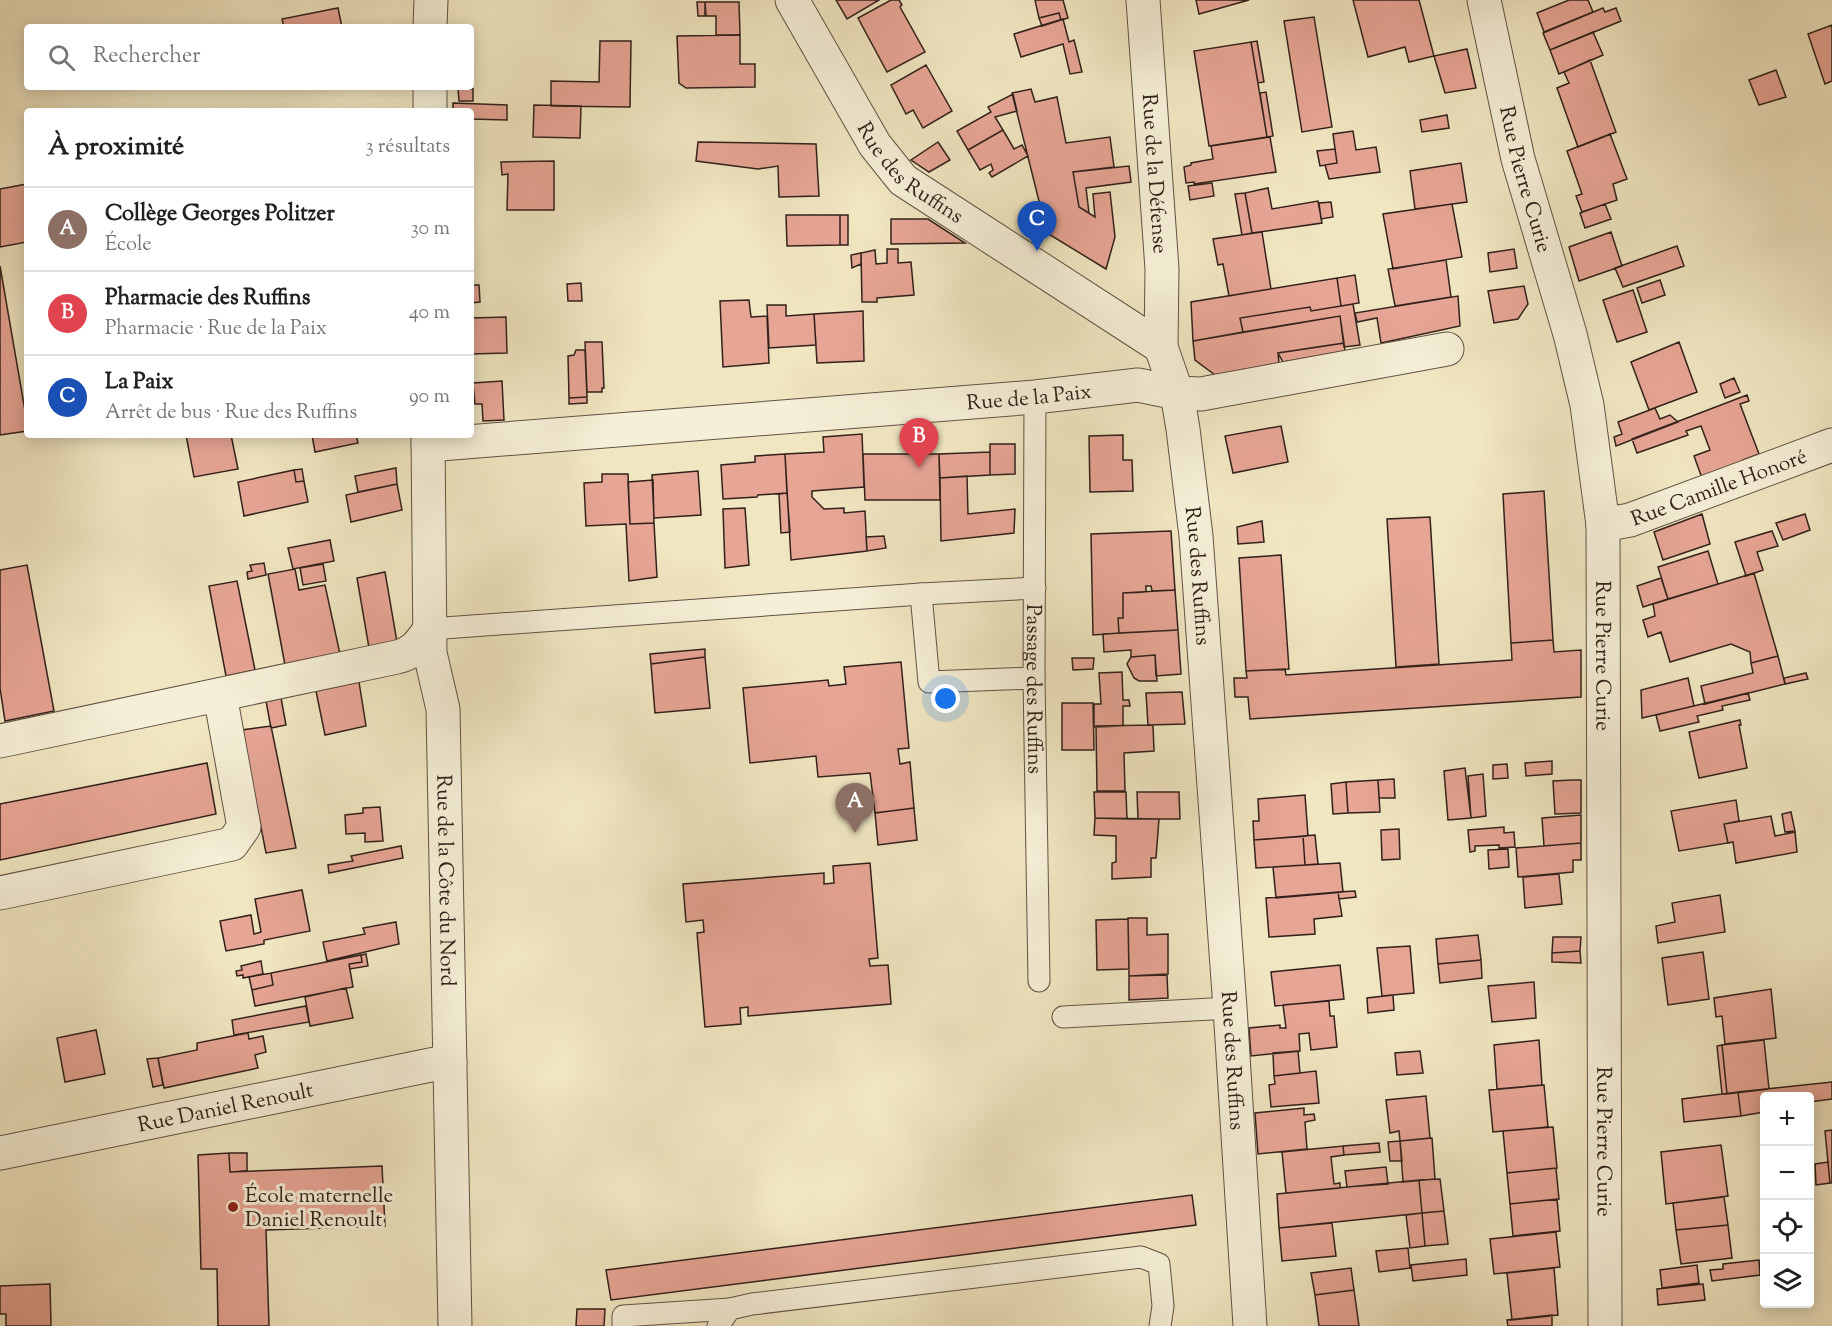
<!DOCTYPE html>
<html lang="fr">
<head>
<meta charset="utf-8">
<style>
	body { margin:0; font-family:"Sorts Mill Goudy",serif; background:#f6f6f6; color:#202124 }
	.controls { position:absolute; right:18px; bottom:18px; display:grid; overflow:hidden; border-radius:6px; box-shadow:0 3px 15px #0003 }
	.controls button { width:54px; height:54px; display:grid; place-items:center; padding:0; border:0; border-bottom:2px solid #e0e0e0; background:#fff; color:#202124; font:30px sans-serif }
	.you { position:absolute; left:946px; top:699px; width:21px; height:21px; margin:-15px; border:4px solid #fff; border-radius:50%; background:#1a73e8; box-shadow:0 0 0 9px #1a73e833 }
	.badge { display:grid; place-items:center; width:39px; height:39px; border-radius:50%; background:#8f2418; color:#fff; font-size:20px; font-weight:700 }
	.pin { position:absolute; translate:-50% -50px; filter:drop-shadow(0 2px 3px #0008) }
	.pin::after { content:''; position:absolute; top:32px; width:21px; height:18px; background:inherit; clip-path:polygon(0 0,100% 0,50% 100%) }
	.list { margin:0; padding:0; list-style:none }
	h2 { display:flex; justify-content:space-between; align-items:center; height:78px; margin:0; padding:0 24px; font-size:26px }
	h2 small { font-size:20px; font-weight:400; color:#757577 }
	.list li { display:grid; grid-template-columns:39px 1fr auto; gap:18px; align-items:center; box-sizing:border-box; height:84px; padding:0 24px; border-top:2px solid #e0e0e0 }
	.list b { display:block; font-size:22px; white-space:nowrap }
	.list p { margin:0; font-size:20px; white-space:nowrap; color:#757577 }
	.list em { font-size:20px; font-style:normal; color:#757577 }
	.icon { flex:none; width:33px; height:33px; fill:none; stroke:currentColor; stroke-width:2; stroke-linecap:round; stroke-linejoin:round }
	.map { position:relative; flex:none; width:1832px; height:1326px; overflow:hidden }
	.search { position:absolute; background:#fff; box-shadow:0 3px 15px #0003; left:24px; top:24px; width:450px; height:66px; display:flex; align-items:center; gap:15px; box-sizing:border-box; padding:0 21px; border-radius:6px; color:#757577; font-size:22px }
	.panel { position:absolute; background:#fff; box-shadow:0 3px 15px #0003; left:24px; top:108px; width:450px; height:330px; border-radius:6px }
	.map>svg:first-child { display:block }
</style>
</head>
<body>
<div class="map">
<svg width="1832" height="1326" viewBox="0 0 1832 1326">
	<rect width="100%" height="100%" fill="#f0e6c1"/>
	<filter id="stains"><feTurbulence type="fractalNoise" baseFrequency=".00333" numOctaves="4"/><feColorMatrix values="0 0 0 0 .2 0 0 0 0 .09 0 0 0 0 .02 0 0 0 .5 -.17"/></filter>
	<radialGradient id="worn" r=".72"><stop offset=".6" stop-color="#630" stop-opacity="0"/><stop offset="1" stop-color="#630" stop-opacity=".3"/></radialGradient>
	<path fill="#e7a595" stroke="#31211a" stroke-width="1.5" d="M836,0H879L847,19Z
		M891,0H899L902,5L900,7L925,52L887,72L858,18Z
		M1035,0H1063L1068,18L1061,20L1059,13L1039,18Z
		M1196,0H1249L1199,14Z
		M1353,0H1419L1434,56L1409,62L1405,47L1368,57Z
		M1569,0H1588L1593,12L1544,32L1537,13Z
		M697,2H705L706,16H698Z
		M705,2H739L740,35H716V16H705Z
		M338,8L342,27H284L282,19Z
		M1603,8L1605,12L1616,8L1621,21L1550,50L1543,33Z
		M1059,13L1061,20L1042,26L1039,18Z
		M1314,17L1332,127L1302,132L1284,21Z
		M1063,19L1069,42L1074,40L1082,72L1070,74L1063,44L1021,57L1014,34Z
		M1832,25V81L1825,84L1808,34Z
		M1593,32L1603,55L1559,74L1550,50Z
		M740,35V64H755V87L686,88L679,83L677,36Z
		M600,41H631L630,107L551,106V81L599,82Z
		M1257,41L1264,82L1258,83L1251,42Z
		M1251,42L1267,137L1209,146L1194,51Z
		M1467,49L1476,88L1445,93L1434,56Z
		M1590,60L1616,132L1578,147L1557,88L1569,83L1564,72Z
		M926,65L952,111L923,128L913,110L906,114L891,85Z
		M1776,70L1786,97L1759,105L1749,80Z
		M458,88L473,89V101H459Z
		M1031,89L1035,102L1057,97L1066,143L1110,137L1114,167L1073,172L1079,207L1095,217L1093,194L1110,192L1115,237L1106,269L1047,233L1012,93Z
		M1266,92L1273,136L1267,137L1260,93Z
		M1013,94L1017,111L995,117L1003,130L968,150L957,131L991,112L988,107Z
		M453,103L507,105V120L471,119V111H453Z
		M534,105L581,106L580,138L533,137Z
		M1447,115L1449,128L1422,132L1420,120Z
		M1003,130L1014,149L1022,145L1028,156L992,177L989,173L993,170L991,164L980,170L968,150Z
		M1353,131L1356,150L1376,147L1380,172L1329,179L1325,165L1337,163L1333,134Z
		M1610,134L1627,179L1613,184L1617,200L1582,212L1576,196L1582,194L1567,151Z
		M1270,137L1276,172L1194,184V182L1186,183L1184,167L1191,165V163L1213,159L1211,146Z
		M698,142L816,144L819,196L779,197L778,166L758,169L696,161Z
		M938,142L950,160L929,172L911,160Z
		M1335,149L1337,163L1320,166L1317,151Z
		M554,161V210H507L508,174L502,175L501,162Z
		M1461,163L1467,202L1415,209L1410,171Z
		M1129,166L1131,182L1086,188L1089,213L1079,207L1073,172Z
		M1212,183L1214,196L1190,200L1188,186Z
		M27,184V242L0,247V189Z
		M1268,188L1272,209L1318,201L1322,223L1252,233L1245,193Z
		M1245,193L1252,233L1242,235L1235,194Z
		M1331,202L1333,217L1321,219L1319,203Z
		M1452,204L1462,257L1393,269L1383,214Z
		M1605,204L1611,219L1585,228L1580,213Z
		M786,215H840V245L787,246Z
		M840,215H848V245H840Z
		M891,219H928L965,243L891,244Z
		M1262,232L1271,289L1229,296L1223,264L1218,265L1213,239Z
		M1611,232L1622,266L1579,281L1569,247Z
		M1677,246L1684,266L1623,287L1615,268Z
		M887,249H898V263L911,262L914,295L877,298V302H862L861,253L875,250L876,264L887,263Z
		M1514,249L1517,268L1490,272L1488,253Z
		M861,253V264L852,268L851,255Z
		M1446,260L1451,297L1395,306L1388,269Z
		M0,266L27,422V431L0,435Z
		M1355,275L1359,303L1341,306L1337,278Z
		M1337,278L1341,306L1311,311L1310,307L1240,318L1243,332L1193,341L1191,302Z
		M1660,280L1665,295L1642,303L1637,288Z
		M581,283L582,301H568L567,284Z
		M471,285H479L480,302L471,303Z
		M1524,286L1528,304L1518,319L1494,323L1488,291Z
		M1633,290L1647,332L1617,342L1603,300Z
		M1458,296L1460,326L1381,343L1377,318L1357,322L1355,313Z
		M749,300L751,317L767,316L769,363L723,367L720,301Z
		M1353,304L1360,345L1344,347L1340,316L1243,332L1240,318L1310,307L1311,311Z
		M767,305H786V316L814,314L816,345L769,348Z
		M863,311L864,361L817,363L814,314Z
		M1340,316L1344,343L1278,353L1279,363L1215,375L1195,360L1193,341Z
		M506,317L507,353L471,354V318Z
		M585,342H602L604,388H602V392H587Z
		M1679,342L1697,392L1649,410L1631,362Z
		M1344,343L1345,351L1283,362L1278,353Z
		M576,350H585L587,397L569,398L568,356L574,355Z
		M1734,378L1740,392L1725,398L1720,384Z
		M502,381L504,420L483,421L482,404H475L473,383Z
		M1747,395L1749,401L1740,404L1759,454L1743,460L1744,463L1702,478L1694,456L1710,450L1701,426L1686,431L1688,435L1637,453L1632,439Z
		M587,397V403L569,404V398Z
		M1655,408L1660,419L1670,415L1678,422L1616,446L1614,437L1622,434L1618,422Z
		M1281,426L1288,462L1233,473L1225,436Z
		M862,434L864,487L812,491V497L824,509L844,508V513L865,511L867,551L791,560L785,454L824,452L823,437Z
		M186,435H231L238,469L194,477Z
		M312,435H356L358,443L315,452Z
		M1123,435V460H1132L1133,491L1090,492L1089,436Z
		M990,444H1015V474L990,475Z
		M990,452V475L940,478L939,454Z
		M785,454L787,493L758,495L757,497L723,499L721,465L755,462V456Z
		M863,454H939L940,500H865Z
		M396,468L397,484L358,492L355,476Z
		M302,469L304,481L296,482L294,470Z
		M294,470L296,482L304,481L308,502L244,516L238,482Z
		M698,471L701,515L654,518L652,475Z
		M602,474H628L630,524L654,523L657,577L629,581L626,524L586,526L584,483L602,482Z
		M967,476L968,514L1015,509L1014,533L941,541L940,478Z
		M653,480L654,523L630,524L628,482Z
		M397,484L402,510L351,522L346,495Z
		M1544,491L1553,640L1511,643L1503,494Z
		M787,493L790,532L781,533L779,494Z
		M745,508L749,565L725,568L723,509Z
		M1702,514L1710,544L1663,560L1654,532Z
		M1805,514L1810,530L1783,540L1776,523Z
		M1430,517L1439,664L1396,667L1387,519Z
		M1262,521L1264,542L1238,544L1237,527Z
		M1171,531L1175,590L1152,591L1151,586H1146V592L1123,593V618H1118L1119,633L1093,635L1091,534Z
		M1772,531L1778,546L1757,552L1763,570L1746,576L1735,542Z
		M884,536L886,548L867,551L866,537Z
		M330,540L334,561L293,569L288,548Z
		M1708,551L1718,584L1668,599L1658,567Z
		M1281,555L1289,669L1246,671L1239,558Z
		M264,563L266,575L248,579L247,572L252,571L250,565Z
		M323,564L326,581L303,585L300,568Z
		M27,565L54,711L5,721L0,688V570Z
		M295,569L299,590L325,585L340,654L285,665L268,574Z
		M385,572L397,642L369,648L357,578Z
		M1754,573L1778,656L1751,663L1750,652L1731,644L1670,662L1661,632L1648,637L1643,620L1655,616L1653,604Z
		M1661,578L1668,599L1643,607L1637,586Z
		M237,581L255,670L226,676L209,586Z
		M1175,590L1178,630L1119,633L1118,618H1123V593Z
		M1178,630L1181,674L1156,676L1155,655L1131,657V650L1104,652L1103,634Z
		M1553,640L1554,652L1581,650V697L1250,719L1248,697H1235L1234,678H1247L1246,671L1285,669L1286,675L1512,660L1511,643Z
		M705,649V657L651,664L650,654Z
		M1155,655L1157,681H1139L1134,678L1127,664L1131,657Z
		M1778,656L1785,684L1705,704L1701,686L1753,673L1751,663Z
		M705,657L710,708L655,713L651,664Z
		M1072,658H1094L1093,669L1073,670Z
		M901,662L909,748L898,749L900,764L910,762L914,808L875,813L870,773L818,777L816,756L750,763L743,688L828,680L829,686L846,684L844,667Z
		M1122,672L1123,700H1129L1130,706H1123V726L1094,727V704H1101L1099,673Z
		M1806,673L1808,679L1785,684L1784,678Z
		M1688,678L1694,706L1642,718L1641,690Z
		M359,682L366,726L325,735L316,691Z
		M1182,692L1185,724L1148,725L1146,693Z
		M1748,693L1750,700L1722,706L1723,710L1697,716L1699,722L1660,731L1656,715Z
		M281,698L286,725L271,728L266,701Z
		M1062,703H1093L1094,750H1062Z
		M1740,720L1741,725H1739L1747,768L1699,778L1689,732Z
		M1153,725L1154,751L1124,753L1125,791H1097L1096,726Z
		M271,726L296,848L266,853L242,730Z
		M1552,761V774L1526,776L1525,763Z
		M207,763L216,814L0,860V804Z
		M1507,764L1508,778L1493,779V765Z
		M1465,768L1471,818L1448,820L1444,771Z
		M1483,774L1486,816L1471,818L1468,776Z
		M1394,779L1395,798H1379L1378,780Z
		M1378,780L1380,812L1348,813L1346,782Z
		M1572,780H1581V813L1555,814L1553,781Z
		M1346,782L1348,813L1333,814L1331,784Z
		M1094,792H1126L1127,819L1095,818Z
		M1137,792H1179L1180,819H1138Z
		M1305,795L1308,836L1254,840L1253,821H1259L1258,799Z
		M1736,800L1739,821L1724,824L1728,843L1679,851L1671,811Z
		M380,807L383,841L365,842V833L346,834L345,815L363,813V808Z
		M914,808L917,840L878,845L875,813Z
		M1791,812L1795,831L1785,832L1782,814Z
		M1581,815V843L1544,846L1542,818Z
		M1771,816L1775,836L1795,832L1797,852L1736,863L1733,842L1728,843L1724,824Z
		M1095,818L1159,819L1156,858H1151V877L1112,879V863L1116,862V836L1094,835Z
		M1504,827V833L1514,832L1515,847L1499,848V845L1475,846V851L1470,852L1468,830Z
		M1399,829L1400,859L1382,860L1381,830Z
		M1315,835L1318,864L1305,865L1303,836Z
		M1303,836L1305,865L1256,868L1254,840Z
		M1581,843V860H1573V872L1518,877L1516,848Z
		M401,846L403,858L329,873L328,865L353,861L351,856Z
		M1508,849L1509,867L1489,869L1488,850Z
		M870,863L878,958L869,959L870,966L888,965L891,1004L748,1016V1007L740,1008L741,1024L705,1027L697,933L704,932L703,920L686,922L683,884L824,873V884L834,883L833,866Z
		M1340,863L1343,892L1276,898L1273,867Z
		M1559,874L1562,904L1525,908L1523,877Z
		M302,890L310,931L264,940V944L226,951L220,921L251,915L254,934L261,932L255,899Z
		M1355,891L1356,897L1339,899L1338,892Z
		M1338,892L1342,916L1314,919L1315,934L1269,937L1266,898Z
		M1720,895L1725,932L1658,943L1656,926L1675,922L1672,903Z
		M1128,918H1147V935L1168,934V974L1129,976Z
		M1128,919L1129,969L1097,970L1096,920Z
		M396,922L399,944L327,961L323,942L365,934L363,928Z
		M1478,935L1481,960L1438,964L1436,939Z
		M1553,937H1581L1580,951L1552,953Z
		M1410,946L1414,993L1382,996L1377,948Z
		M1580,951L1581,963L1552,962V953Z
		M1703,952L1709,999L1668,1005L1662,958Z
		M366,954L368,966L350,969L349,964L362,962L361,955Z
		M361,955L362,962L349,964L353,987L255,1006L252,990L273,985L271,973Z
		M1481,960L1482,978L1440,983L1438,964Z
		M261,961L263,974L243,978V975L237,976L236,971L242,970L241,966Z
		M1340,965L1344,999L1275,1006L1271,972Z
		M271,973L273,985L252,990L249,977Z
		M1167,975L1168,998L1129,1000V976Z
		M1534,982L1536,1018L1492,1022L1488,986Z
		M346,988L353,1018L310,1026L305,997Z
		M1771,989L1776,1038L1725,1044L1722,1016L1716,1017L1714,998Z
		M1393,995L1394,1010L1368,1013L1367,998Z
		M1329,1001L1330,1016H1334L1337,1047L1311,1050L1309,1033L1299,1034L1300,1051L1251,1056L1249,1028L1280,1025V1028H1286L1283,1005Z
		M306,1006L309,1022L234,1035L232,1020Z
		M96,1030L105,1074L65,1082L57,1038Z
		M248,1033L249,1039L263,1036L266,1052L255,1055L258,1068L164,1088L158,1058L197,1050V1043Z
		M1539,1040L1542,1085L1497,1089L1494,1045Z
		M1764,1040L1769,1089L1727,1094L1722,1045Z
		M1722,1045L1727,1094H1722L1717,1046Z
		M1298,1051L1300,1073L1274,1076L1273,1053Z
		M1420,1051L1423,1073L1397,1075L1395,1053Z
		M158,1058L163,1085L153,1087L147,1059Z
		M1316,1071L1319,1103L1271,1107L1269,1085L1275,1084L1274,1076Z
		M1832,1082V1099L1810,1102V1096H1764V1112L1741,1116L1738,1092Z
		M1544,1085L1548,1127L1493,1132L1489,1090Z
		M1738,1092L1741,1116L1684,1122L1682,1099Z
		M1426,1096L1430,1138L1400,1141L1399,1131L1390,1133L1386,1100Z
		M1304,1108V1115L1314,1114L1315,1120L1305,1122L1307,1149L1258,1154L1255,1113Z
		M1553,1127L1557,1168L1507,1173L1503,1131Z
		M1832,1130V1183H1830L1825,1131Z
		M1432,1138L1435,1179L1403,1182L1400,1141Z
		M1400,1141L1402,1161H1390L1388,1142Z
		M1379,1143L1380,1152L1344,1155L1343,1146Z
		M1721,1145L1728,1196L1666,1204L1661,1152Z
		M1343,1146L1344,1155L1331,1157L1334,1184L1340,1183V1188L1286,1193L1282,1152Z
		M229,1153H247V1171L230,1172Z
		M229,1153L230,1172L382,1166L385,1226L266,1230L269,1326H218L217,1269H201L198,1155Z
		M1828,1162L1830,1183L1816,1185L1815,1164Z
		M1386,1167L1388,1184L1347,1187L1345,1171Z
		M1556,1168L1559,1199L1510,1204L1507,1173Z
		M1440,1179L1444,1211L1422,1213L1419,1180Z
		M1419,1180L1422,1213L1279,1228L1277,1194Z
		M1192,1195L1196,1225L611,1300L606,1270L614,1269Z
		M1724,1197L1728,1225L1676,1230L1673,1203Z
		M1557,1199L1560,1231L1513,1236L1510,1204Z
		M1444,1211L1448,1244L1425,1246L1422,1213Z
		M1422,1213L1425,1246L1410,1248L1406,1215Z
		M1332,1223L1336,1256L1282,1261L1279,1228Z
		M1728,1225L1732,1258L1681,1264L1676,1230Z
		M1556,1232L1560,1267L1494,1274L1490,1239Z
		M1408,1248L1410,1268L1379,1272L1376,1251Z
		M1466,1259L1467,1275L1413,1281L1411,1265Z
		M1759,1260L1760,1275L1712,1281L1710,1270L1723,1269V1264Z
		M1697,1265L1699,1283L1662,1288L1660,1270Z
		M1351,1268L1354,1290L1315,1295L1311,1273Z
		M1554,1268L1558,1315L1512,1320L1507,1273Z
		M50,1284L51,1326H6V1314H0V1286Z
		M1703,1284L1705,1300L1658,1305L1657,1289Z
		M1354,1290L1359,1326H1319L1315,1295Z
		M577,1309H605L604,1326H576Z
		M1552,1315V1326H1508L1507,1320Z"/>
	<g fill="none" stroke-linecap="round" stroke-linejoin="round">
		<g stroke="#615244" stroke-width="23">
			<g id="lane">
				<path id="s1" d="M1035,397L1034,678L1039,981"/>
				<path d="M921,594L929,682L1034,678"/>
				<path d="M430,629L921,594L1035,588"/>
				<path d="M1063,1017L1230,1008"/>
				<path d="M623,1326V1316L730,1309"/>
				<path d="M718,1326L730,1309L752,1304L1141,1257L1159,1264L1163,1306L1160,1326"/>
			</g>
		</g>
		<g stroke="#615244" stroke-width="35">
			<g id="street">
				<path id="s2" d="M792,0L875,145L903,180L1161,347L1177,393L1183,429L1196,536L1230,1008L1250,1326"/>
				<path id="s3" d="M1143,0L1162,269L1161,347"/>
				<path id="s4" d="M1484,0L1518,159L1570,334L1587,405L1603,525L1605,1326"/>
				<path d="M430,27L431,0"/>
				<path d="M430,111V87"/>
				<path id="s5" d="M428,435L430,653L443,709L455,1326"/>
				<path id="s6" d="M428,445L1035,397L1138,385L1177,393L1201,394L1447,349"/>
				<path id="s7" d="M1603,525L1630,520L1832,445"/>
				<path d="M0,741L397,657C414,653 420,643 430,629"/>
				<path d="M0,893L232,844L244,827L220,695"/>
				<path id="s8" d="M0,1153L450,1061"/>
			</g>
		</g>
		<use href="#lane" stroke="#f5efd7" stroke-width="21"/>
		<use href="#street" stroke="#f5efd7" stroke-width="33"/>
	</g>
	<circle fill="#8f2418" stroke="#f5efd7" stroke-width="2" cx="233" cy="1207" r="6"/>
	<g text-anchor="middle" stroke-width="6" stroke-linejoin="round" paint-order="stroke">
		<g font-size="21" fill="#31211a" stroke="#f5efd7">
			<text dy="7" stroke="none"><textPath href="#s2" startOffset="212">Rue des Ruffins</textPath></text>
			<text dy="7" stroke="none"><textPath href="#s3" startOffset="174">Rue de la Défense</textPath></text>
			<text dy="7" stroke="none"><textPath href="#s4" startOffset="184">Rue Pierre Curie</textPath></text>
			<text dy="7" stroke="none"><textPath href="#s6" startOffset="603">Rue de la Paix</textPath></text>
			<text dy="7" stroke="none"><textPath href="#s7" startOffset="122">Rue Camille Honoré</textPath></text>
			<text dy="7" stroke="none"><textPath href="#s2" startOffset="752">Rue des Ruffins</textPath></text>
			<text dy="7" stroke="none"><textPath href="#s4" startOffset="670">Rue Pierre Curie</textPath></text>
			<text dy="7" stroke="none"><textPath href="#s1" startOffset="292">Passage des Ruffins</textPath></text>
			<text dy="7" stroke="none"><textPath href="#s5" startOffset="447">Rue de la Côte du Nord</textPath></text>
			<text dy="7" stroke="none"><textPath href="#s2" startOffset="1238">Rue des Ruffins</textPath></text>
			<text dy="7" stroke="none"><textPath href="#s8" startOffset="230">Rue Daniel Renoult</textPath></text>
			<text dy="7" stroke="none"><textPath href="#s4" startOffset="1156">Rue Pierre Curie</textPath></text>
		</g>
		<g font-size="21" fill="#31211a" stroke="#f5efd7" text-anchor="start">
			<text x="245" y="1202">École maternelle<tspan x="245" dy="24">Daniel Renoult</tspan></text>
		</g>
	</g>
	<rect width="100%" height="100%" filter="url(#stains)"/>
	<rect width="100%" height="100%" fill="url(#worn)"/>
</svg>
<div class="controls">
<button>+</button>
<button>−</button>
<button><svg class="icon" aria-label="locate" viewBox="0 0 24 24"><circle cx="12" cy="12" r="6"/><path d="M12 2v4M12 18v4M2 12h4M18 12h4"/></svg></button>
<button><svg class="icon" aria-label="layers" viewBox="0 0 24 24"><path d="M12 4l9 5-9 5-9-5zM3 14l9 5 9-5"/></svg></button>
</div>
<div class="you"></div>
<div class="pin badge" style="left:855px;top:833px;background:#8d6e63">A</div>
<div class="pin badge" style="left:919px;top:468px;background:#e0444e">B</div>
<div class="pin badge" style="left:1037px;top:251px;background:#1a4fb4">C</div>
<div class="search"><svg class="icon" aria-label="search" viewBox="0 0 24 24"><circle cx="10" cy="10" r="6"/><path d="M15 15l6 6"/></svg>Rechercher</div>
<section class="panel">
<h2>À proximité<small>3 résultats</small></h2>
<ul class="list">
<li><span class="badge" style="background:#8d6e63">A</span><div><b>Collège Georges Politzer</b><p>École</p></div><em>30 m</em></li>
<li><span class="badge" style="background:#e0444e">B</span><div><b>Pharmacie des Ruffins</b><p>Pharmacie · Rue de la Paix</p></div><em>40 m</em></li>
<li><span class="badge" style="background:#1a4fb4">C</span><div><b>La Paix</b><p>Arrêt de bus · Rue des Ruffins</p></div><em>90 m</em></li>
</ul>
</section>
</div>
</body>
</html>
